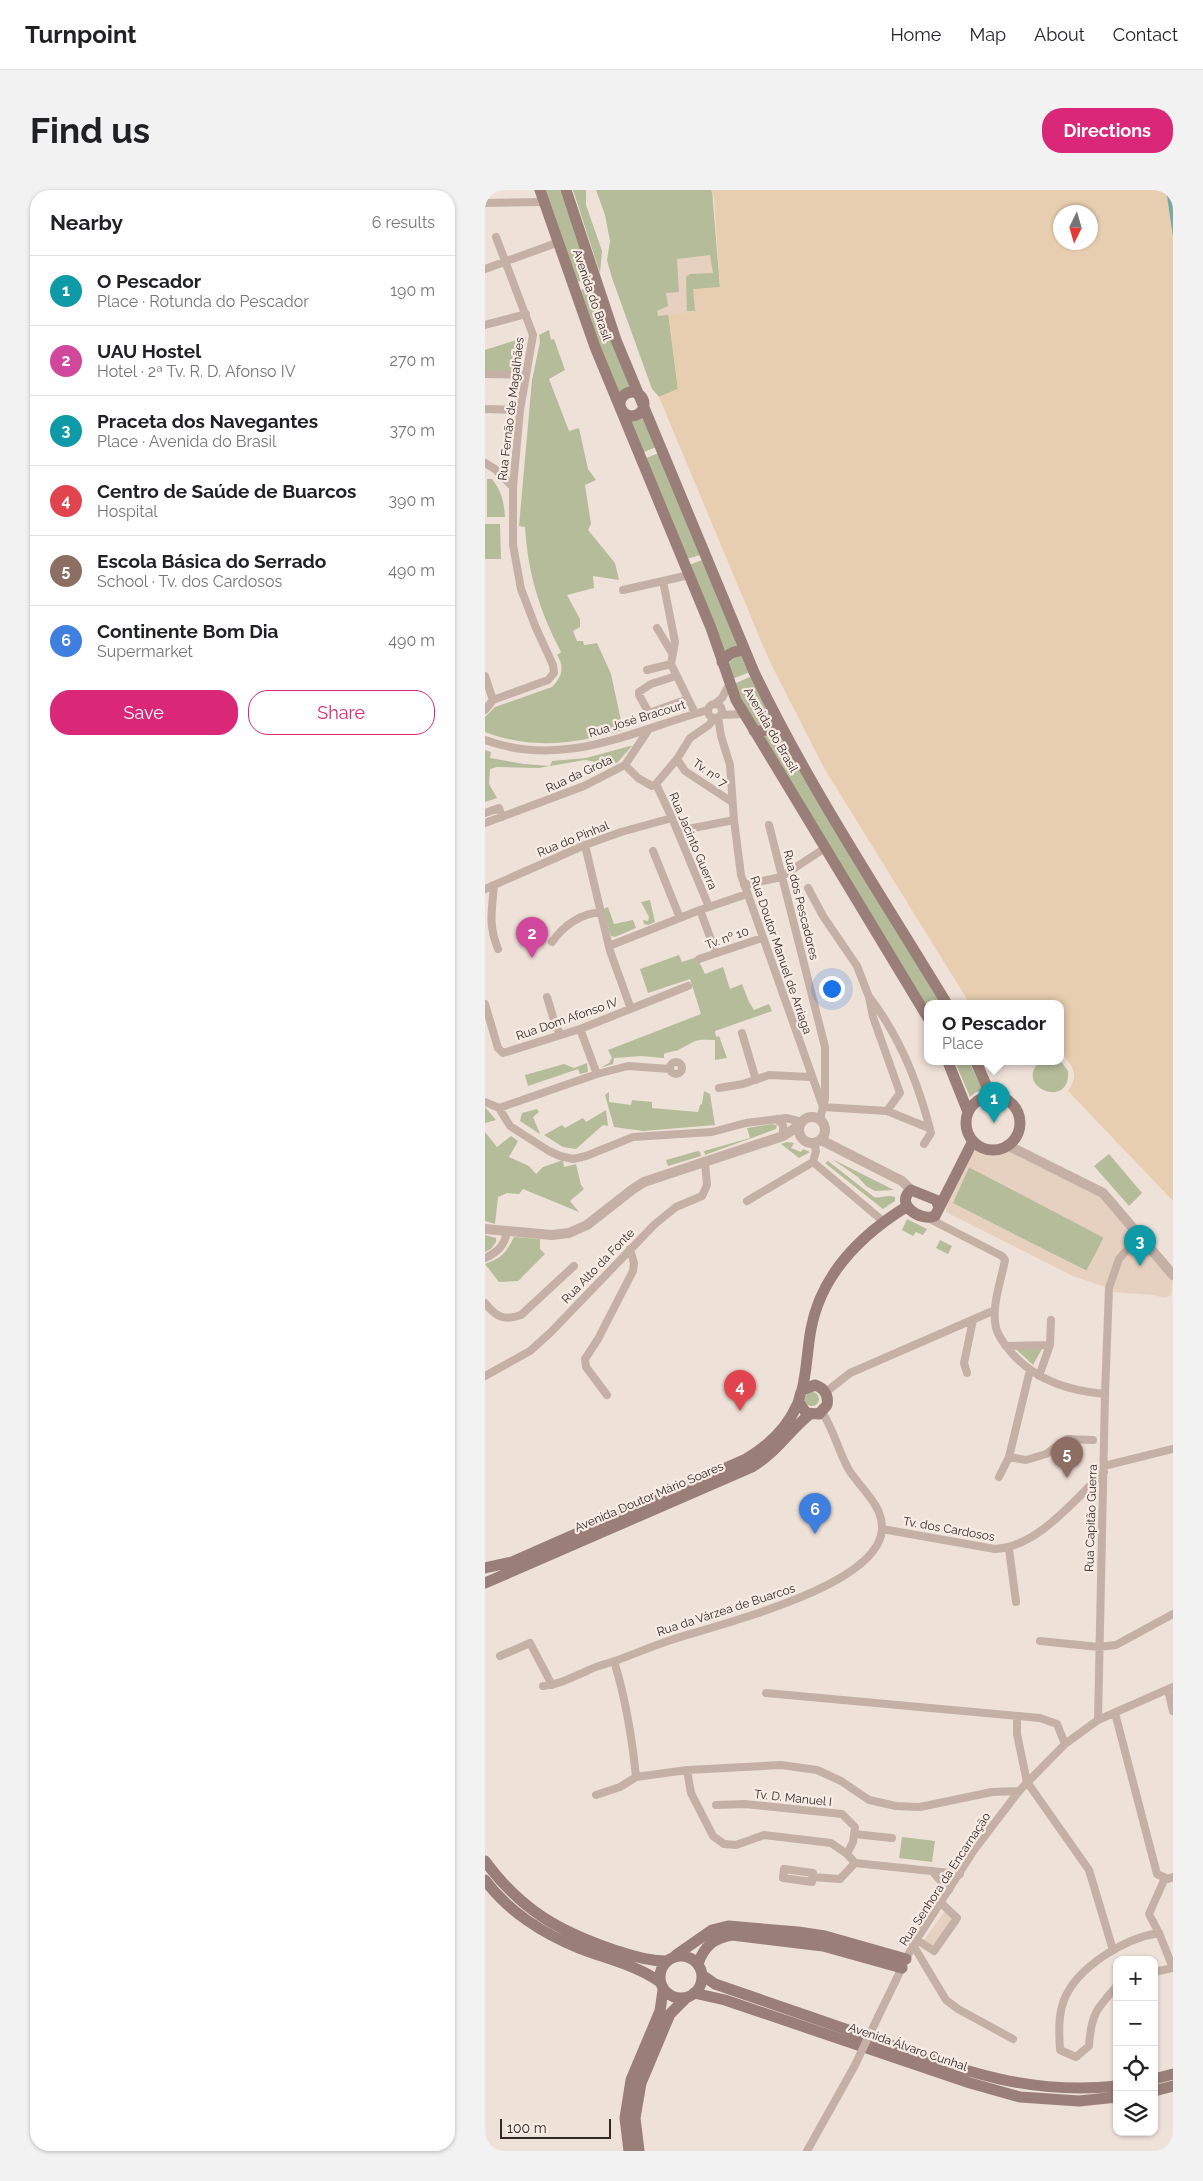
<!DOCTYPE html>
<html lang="en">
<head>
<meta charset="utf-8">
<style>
	body { margin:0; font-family:Raleway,sans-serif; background:#f2f2f2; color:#202124 }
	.controls { position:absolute; right:15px; bottom:15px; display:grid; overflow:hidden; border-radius:10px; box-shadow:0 1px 4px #0004 }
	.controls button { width:45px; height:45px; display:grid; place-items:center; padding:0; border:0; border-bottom:1px solid #e0e0e0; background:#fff; color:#202124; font:25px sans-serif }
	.compass { position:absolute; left:568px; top:15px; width:45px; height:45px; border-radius:50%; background:#fff; box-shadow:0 1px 4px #0004; rotate:185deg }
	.scale { position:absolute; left:15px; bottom:12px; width:111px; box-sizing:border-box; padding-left:5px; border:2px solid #322826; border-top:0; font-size:14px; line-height:18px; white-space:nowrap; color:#322826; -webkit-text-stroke:4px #f7ece4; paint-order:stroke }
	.you { position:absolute; left:346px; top:798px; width:18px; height:18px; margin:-12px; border:4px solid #fff; border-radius:50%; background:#1a73e8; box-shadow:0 0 0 8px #1a73e833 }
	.badge { display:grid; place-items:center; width:32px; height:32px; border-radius:50%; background:#db2777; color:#fff; font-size:16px; font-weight:700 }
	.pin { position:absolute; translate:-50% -41px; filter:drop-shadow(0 1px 2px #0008) }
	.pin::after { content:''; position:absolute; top:26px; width:18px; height:15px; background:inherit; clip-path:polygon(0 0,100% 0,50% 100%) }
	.popup { position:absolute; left:439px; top:810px; width:140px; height:65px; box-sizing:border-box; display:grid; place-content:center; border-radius:10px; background:#fff; filter:drop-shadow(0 1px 4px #0005); font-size:16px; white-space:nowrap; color:#757577 }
	.popup b { font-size:19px; color:#202124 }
	.popup::after { content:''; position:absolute; left:50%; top:100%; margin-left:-10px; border:10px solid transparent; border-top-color:#fff }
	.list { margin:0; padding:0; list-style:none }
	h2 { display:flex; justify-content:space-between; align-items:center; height:65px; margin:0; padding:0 20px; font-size:21px }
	h2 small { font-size:16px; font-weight:400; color:#757577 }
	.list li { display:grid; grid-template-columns:32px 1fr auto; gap:15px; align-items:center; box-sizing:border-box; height:70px; padding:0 20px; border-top:1px solid #e0e0e0 }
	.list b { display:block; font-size:19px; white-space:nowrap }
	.list p { margin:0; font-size:16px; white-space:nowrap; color:#757577 }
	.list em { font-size:16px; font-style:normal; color:#757577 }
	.actions { display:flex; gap:10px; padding:15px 20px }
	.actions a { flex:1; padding:11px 0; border:1px solid #db2777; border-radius:20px; text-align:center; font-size:18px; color:#db2777 }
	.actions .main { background:#db2777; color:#fff }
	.icon { flex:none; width:28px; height:28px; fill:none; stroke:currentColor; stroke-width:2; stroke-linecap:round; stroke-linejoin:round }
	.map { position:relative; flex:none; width:688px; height:1961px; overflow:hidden; border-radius:20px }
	header { display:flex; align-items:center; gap:30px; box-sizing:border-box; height:70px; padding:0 25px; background:#fff; border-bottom:1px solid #e0e0e0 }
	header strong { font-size:24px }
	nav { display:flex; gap:28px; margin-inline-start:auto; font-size:18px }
	.intro { display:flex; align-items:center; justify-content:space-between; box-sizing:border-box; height:120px; padding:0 30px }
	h1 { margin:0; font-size:35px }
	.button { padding:12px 22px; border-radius:20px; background:#db2777; color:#fff; font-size:18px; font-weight:700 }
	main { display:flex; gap:30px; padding:0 30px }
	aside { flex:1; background:#fff; border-radius:20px; box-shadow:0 1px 4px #0004 }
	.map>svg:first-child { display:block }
</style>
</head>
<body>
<header>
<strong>Turnpoint</strong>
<nav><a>Home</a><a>Map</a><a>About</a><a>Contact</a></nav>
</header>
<div class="intro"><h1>Find us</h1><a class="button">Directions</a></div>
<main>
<aside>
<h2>Nearby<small>6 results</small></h2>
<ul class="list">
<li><span class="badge" style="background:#0f9aa8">1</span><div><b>O Pescador</b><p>Place · Rotunda do Pescador</p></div><em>190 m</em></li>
<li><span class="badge" style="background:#d1479c">2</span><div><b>UAU Hostel</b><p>Hotel · 2ª Tv. R. D. Afonso IV</p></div><em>270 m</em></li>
<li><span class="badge" style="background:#0f9aa8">3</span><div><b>Praceta dos Navegantes</b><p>Place · Avenida do Brasil</p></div><em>370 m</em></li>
<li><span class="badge" style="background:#e0444e">4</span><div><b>Centro de Saúde de Buarcos</b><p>Hospital</p></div><em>390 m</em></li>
<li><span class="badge" style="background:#8d6e63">5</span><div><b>Escola Básica do Serrado</b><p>School · Tv. dos Cardosos</p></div><em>490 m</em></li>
<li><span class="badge" style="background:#3f7fe0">6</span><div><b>Continente Bom Dia</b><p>Supermarket</p></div><em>490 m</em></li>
</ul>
<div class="actions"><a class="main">Save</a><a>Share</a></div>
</aside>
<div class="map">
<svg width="688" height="1961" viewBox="0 0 688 1961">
	<rect width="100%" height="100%" fill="#eee1d8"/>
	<path fill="#b5bc99" d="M60,0H75L106,87L92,92Z
		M88,0H101V15L117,61L115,83Z
		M111,0H227L235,98L210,121L183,122L193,199L174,207L167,199L127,88L122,70L125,51L120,25Z
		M107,95L146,198L140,199L135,204L114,154L96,100Z
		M64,140L66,150L69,149L80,180L64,189L84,241L94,238L103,279L111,290L100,295L106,334L103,340L130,373L134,390L108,386L109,398L82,405L95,429V437L88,441L92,451H98L99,455L112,453L126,484L138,540C92,554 46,560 0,542V527L10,517L67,497C77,487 80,477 72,465L76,462C54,419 43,384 40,337L34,336L47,190L55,152L54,145Z
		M41,147L35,183L0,182V160Z
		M156,226L159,228L171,257L159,262L146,233L147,230Z
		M174,263L215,365L202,369L161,268Z
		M2,289H7C17,302 19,312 20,327H2Z
		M0,334H15L16,369H0Z
		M217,370L254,458L239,463L204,375Z
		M252,465L257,467L265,482L247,489L243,474Z
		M267,486L287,530L282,535L273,536L269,532L249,494Z
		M292,538L456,814H443V819L278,546Z
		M145,556H147L132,573L124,571L117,576L111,572L100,570L54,578L12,577L5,579L4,594L12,608L0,612V560L6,562L5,568L39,574L65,576L67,571L101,568Z
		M165,710L170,732L163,735L159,734L158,730L163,731L164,727L156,712Z
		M123,717L129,734L148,730L151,738L130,747L126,746L118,719Z
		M194,765L197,772L212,767L220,784L238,777L245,799L257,794L264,812L269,820L284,814L287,821L230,841L231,847L234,846L242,868L230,870V850C208,849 213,850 195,859C190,862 184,861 179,864V868L156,866L129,868L128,874L115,878L124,873L127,868L123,860L216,824L205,789L163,803L155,779Z
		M575,870L583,881C586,920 529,898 554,872H575Z
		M470,872H484L498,900L491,902L485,907Z
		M102,873L103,882L95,884L93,879L43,896L40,885L79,874L89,878Z
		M219,901L225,904L230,935L158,941L129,937L120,905L124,902V912L146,915L147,910L167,912V918L213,922L215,915L217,914Z
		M0,917L11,930L0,933Z
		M52,919L54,922L48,927L55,944L35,931L37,923Z
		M121,920L123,936L118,935L91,959L78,957L59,945L77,935L80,938L98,928L101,932Z
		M287,934L292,935L291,939L220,965L219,961L265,948L262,938Z
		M0,942L12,957L26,946L33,951L24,967L44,976L51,984L58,977L78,970L79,977L91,974L96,995L99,999L85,1011L94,1022L38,999L34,1004L22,1003L13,1007L10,1034L0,1031Z
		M302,952L309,953L306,958L316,962L318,959L325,962L314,968L296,954Z
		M213,961L215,962L216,966L183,976L181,970Z
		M624,964L657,1003L644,1016L609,976Z
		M347,969L409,1000L390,1001L381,996L373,987Z
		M343,971L389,1007C396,1009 402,1004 410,1007V1011L398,1019L340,973Z
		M484,977L619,1047L602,1081L467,1013Z
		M422,1029L442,1039L438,1045L431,1042L428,1046L417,1040Z
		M0,1045L11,1048V1052L6,1059L0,1062Z
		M29,1047L55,1049V1059L60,1064L33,1091L14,1092L0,1074C17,1068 21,1063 29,1047Z
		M455,1050L467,1056L463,1064L451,1058Z
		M529,1157H558L548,1175Z
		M320 1209a7 7 0 1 1 14 0a7 7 0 1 1-14 0Z
		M417,1647L450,1651L447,1672L414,1668Z"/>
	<path fill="#e8ceb0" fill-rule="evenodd" d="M226,0H681L688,47V1011L583,901C596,883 586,875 575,861V814H485L339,578L284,470L174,207L193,199L183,122L210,121L208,99L235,97L229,9ZM576,22H606V52H576Z"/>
	<path fill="#e6d0c0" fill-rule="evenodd" d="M225,65L228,83L205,84L201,87L202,123L173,126L172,121L183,116L181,103L194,102L192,69Z
		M492,954L506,959L522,955L618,1003L656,1048L640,1061L624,1098L588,1086L461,1022L462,1011ZM484,977L619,1048L601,1081L468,1013Z
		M655,1053L688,1088L686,1105L680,1108L668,1105L627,1102L637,1071L645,1060Z
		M460,1721L474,1733L452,1764L436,1754Z"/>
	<path fill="#79a9a5" d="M681,0H688V47Z"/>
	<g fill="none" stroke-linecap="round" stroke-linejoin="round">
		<path stroke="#c5b0a5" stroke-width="8" d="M0,13L59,12
			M0,79L74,52
			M0,135L41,124
			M0,184L41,185
			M0,219L35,220
			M0,273L10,279L28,297
			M204,385L178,391L190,452L186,474L210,523
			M138,400L178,391
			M172,438L187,463
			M162,480L186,474
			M0,486L8,510L0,520
			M191,486L166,494L154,502V505L164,523L203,509
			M8,510L63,490L69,483L68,475L51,438L36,399L28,355V297L35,220L48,145L11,47
			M230,514L237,508L244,495
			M223 521a7 7 0 1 1 14 0a7 7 0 1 1-14 0Z
			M236,525L258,524
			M233,527L236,546L245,575L249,630L256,685L338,917
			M0,550C80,579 147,541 223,520
			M192,569L200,581L247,612
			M140,575L153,588L167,596L171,594
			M171,594L187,628L224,717
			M171,594L192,569L205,548L224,535L229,528
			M0,623L14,618L17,627
			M0,633L99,596L140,575L164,539
			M284,635L340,857V909L335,929
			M193,641L249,630
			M100,655L125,761L146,819
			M168,661L195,728
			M9,695C7,720 3,735 13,759
			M259,695L296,687L340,658
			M323,698L338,726L372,776L384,807L388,827L415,903L402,921
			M0,699L100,655L136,642L187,628
			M215,720L231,763
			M67,752C79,735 95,724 116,722
			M124,756L215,720L262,704
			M214,769L277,748
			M62,807L68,827L75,845
			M385,808C415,847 434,895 446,943L439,954
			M0,814L13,858L18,863L95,839L203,796
			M95,839L112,884
			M257,843L271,890
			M185 878a6 6 0 1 1 12 0a6 6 0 1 1-12 0Z
			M234,898L258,894L284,885L326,887
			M0,912L14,918L25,936L64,961L75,966L88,969L101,966L148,947L227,942L261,933L301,928L317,932
			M338,917L402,921L444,938
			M14,918L112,884L143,876L185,879
			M292,929L298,935V946
			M328,972L399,1032
			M262,1011L328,972L331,961L329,953
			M443,1028L517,1066L520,1070C516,1091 506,1117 511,1138C513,1146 520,1155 525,1161C549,1190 583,1201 620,1204
			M0,1068C13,1062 19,1056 22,1042
			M0,1113C11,1127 19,1131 36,1125L89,1076
			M521,1156L565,1155
			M482,1183L479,1173L488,1130
			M0,1186L45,1161L65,1143L170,1034L191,1017L217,1006L222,995L220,973
			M554,1186L565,1155L566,1130
			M341,1202L365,1183L510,1120
			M122,1205L101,1177L100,1169L113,1149L148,1081L149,1073L145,1059
			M524,1267L541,1270L561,1264L582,1249L608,1250
			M619,1276L688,1259
			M514,1287L524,1267L545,1180
			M397,1339L510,1359C553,1357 589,1310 619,1282
			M524,1359L531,1412
			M555,1451L614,1457L631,1455L688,1424
			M15,1466L45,1453L67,1495
			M129,1471C141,1510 147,1547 151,1587
			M58,1496C76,1494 88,1487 104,1480C112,1476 121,1474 130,1471C147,1465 165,1457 183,1451C229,1435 394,1398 397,1339C398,1315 375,1298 364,1280C353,1261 349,1240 337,1222
			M683,1500L688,1521
			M281,1503L555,1528L572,1534L580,1554
			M630,1523L672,1684L683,1689L688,1687
			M532,1526V1544L542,1592L604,1680L628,1760
			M613,1530L620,1204L624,1098L634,1069L646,1055L656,1048
			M202,1580L206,1603L228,1646L239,1654L251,1655L279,1645L346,1653L362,1664L370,1673L475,1684
			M111,1605L135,1597L151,1587L202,1580L296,1575L332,1580L356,1591L384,1610L411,1616L435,1617L507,1602L534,1601
			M231,1615L260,1614L357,1624L370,1637L368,1652L362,1664
			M369,1644L407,1648
			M299,1679L328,1683L327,1692L298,1688Z
			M447,1681L464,1700
			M327,1687L355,1689L370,1673
			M674,1743L664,1724L680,1688
			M432,1750L449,1761L472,1728L456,1713
			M428,1755L461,1810L473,1819L528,1849
			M632,1796C611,1819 606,1825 604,1856L591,1867L575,1860C574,1843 573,1826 579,1810C592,1777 640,1748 674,1743L688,1778L669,1782
			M393,1827L428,1755L489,1660L534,1601L580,1554L613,1530L688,1497
			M322,1961L369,1877"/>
		<path stroke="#c5b0a5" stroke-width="10" d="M314 940a13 13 0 1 1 26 0a13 13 0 1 1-26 0Z
			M336,950L417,991L426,1000
			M522,955L618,1003L688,1085
			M0,1039L67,1045L84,1043L102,1035L148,999L159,992L298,946L315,935"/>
		<path stroke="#997f77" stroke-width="11" d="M55,0L110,157L226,438L251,510L443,828
			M81,0L131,150L269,482C324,597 396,705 462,814
			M135 214a12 12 0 1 1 24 0a12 12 0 1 1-24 0Z
			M237,472C243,464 249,460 260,461
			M269,541C281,542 286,539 292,530
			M463,872L483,922
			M491,872L506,906
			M481 933a27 27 0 1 1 54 0a27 27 0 1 1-54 0Z
			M454,1017L451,1010L426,1000C409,1014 435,1032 450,1026L488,951
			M317,1200C322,1180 322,1160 326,1139C336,1085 376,1045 421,1017
			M0,1378L27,1372L261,1269C283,1256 302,1238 312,1215C315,1210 314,1205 317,1200L330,1195C339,1198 344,1205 342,1215L334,1224L321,1223L314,1212
			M0,1393L267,1277C292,1262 303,1242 325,1224
			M0,1671C35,1719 73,1741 129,1760C146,1765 162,1771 180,1771
			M0,1690C23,1721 58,1744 94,1758C122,1769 151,1775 175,1792
			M191,1765L227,1740L243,1736L313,1742L340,1746L421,1769
			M175 1787a21 21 0 1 1 42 0a21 21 0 1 1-42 0Z
			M213,1774C219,1756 229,1748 247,1745L338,1756L417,1778
			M217,1785L230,1794C284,1813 338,1831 392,1850C474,1879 542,1906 632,1896
			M209,1803L240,1810L485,1893L535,1907L594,1911L632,1907
			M669,1889L688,1884
			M669,1901L688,1896
			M144,1961L140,1928L146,1890L175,1821L178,1800
			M154,1961L150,1928L156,1893L185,1824L201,1808"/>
		<path stroke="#c5b0a5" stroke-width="8" d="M369,1877L393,1827"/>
	</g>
	<g text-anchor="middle" stroke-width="4.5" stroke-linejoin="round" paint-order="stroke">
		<g font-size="12" fill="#322826" stroke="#f7ece4">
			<text transform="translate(107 105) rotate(71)" y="4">Avenida do Brasil</text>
			<text transform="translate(26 219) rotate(-83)" y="4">Rua Fernão de Magalhães</text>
			<text transform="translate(152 529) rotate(-17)" y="4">Rua José Bracourt</text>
			<text transform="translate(286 540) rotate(60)" y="4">Avenida do Brasil</text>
			<text transform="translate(225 583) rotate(36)" y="4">Tv. nº 7</text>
			<text transform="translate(94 584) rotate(-25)" y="4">Rua da Grota</text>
			<text transform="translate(88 649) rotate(-22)" y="4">Rua do Pinhal</text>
			<text transform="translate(208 651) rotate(67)" y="4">Rua Jacinto Guerra</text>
			<text transform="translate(316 715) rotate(76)" y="4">Rua dos Pescadores</text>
			<text transform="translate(242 748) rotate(-19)" y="4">Tv. nº 10</text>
			<text transform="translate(296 765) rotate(71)" y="4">Rua Doutor Manuel de Arriaga</text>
			<text transform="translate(82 829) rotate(-19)" y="4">Rua Dom Afonso IV</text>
			<text transform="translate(113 1076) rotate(-46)" y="4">Rua Alto da Fonte</text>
			<text transform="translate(164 1307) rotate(-23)" y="4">Avenida Doutor Mário Soares</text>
			<text transform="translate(606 1328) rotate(-88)" y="4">Rua Capitão Guerra</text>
			<text transform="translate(464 1339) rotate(10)" y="4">Tv. dos Cardosos</text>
			<text transform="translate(241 1420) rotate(-18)" y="4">Rua da Várzea de Buarcos</text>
			<text transform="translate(308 1608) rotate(6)" y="4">Tv. D. Manuel I</text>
			<text transform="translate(460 1689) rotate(-57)" y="4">Rua Senhora da Encarnação</text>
			<text transform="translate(423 1857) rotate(19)" y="4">Avenida Álvaro Cunhal</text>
		</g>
	</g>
</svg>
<div class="controls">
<button>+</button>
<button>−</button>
<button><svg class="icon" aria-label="locate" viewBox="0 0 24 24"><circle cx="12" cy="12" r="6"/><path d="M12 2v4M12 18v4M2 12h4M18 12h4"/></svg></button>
<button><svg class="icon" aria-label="layers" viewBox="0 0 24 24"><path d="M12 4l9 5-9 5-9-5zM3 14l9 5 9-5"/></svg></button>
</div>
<svg class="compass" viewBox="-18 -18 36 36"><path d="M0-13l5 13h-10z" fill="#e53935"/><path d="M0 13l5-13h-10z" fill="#757577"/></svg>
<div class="scale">100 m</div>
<div class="you"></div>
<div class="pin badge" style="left:509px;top:933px;background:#0f9aa8">1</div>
<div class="popup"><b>O Pescador</b>Place</div>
<div class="pin badge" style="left:47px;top:768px;background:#d1479c">2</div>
<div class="pin badge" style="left:655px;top:1076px;background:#0f9aa8">3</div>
<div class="pin badge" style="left:255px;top:1221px;background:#e0444e">4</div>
<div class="pin badge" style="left:582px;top:1288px;background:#8d6e63">5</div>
<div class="pin badge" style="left:330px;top:1344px;background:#3f7fe0">6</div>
</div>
</main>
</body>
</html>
